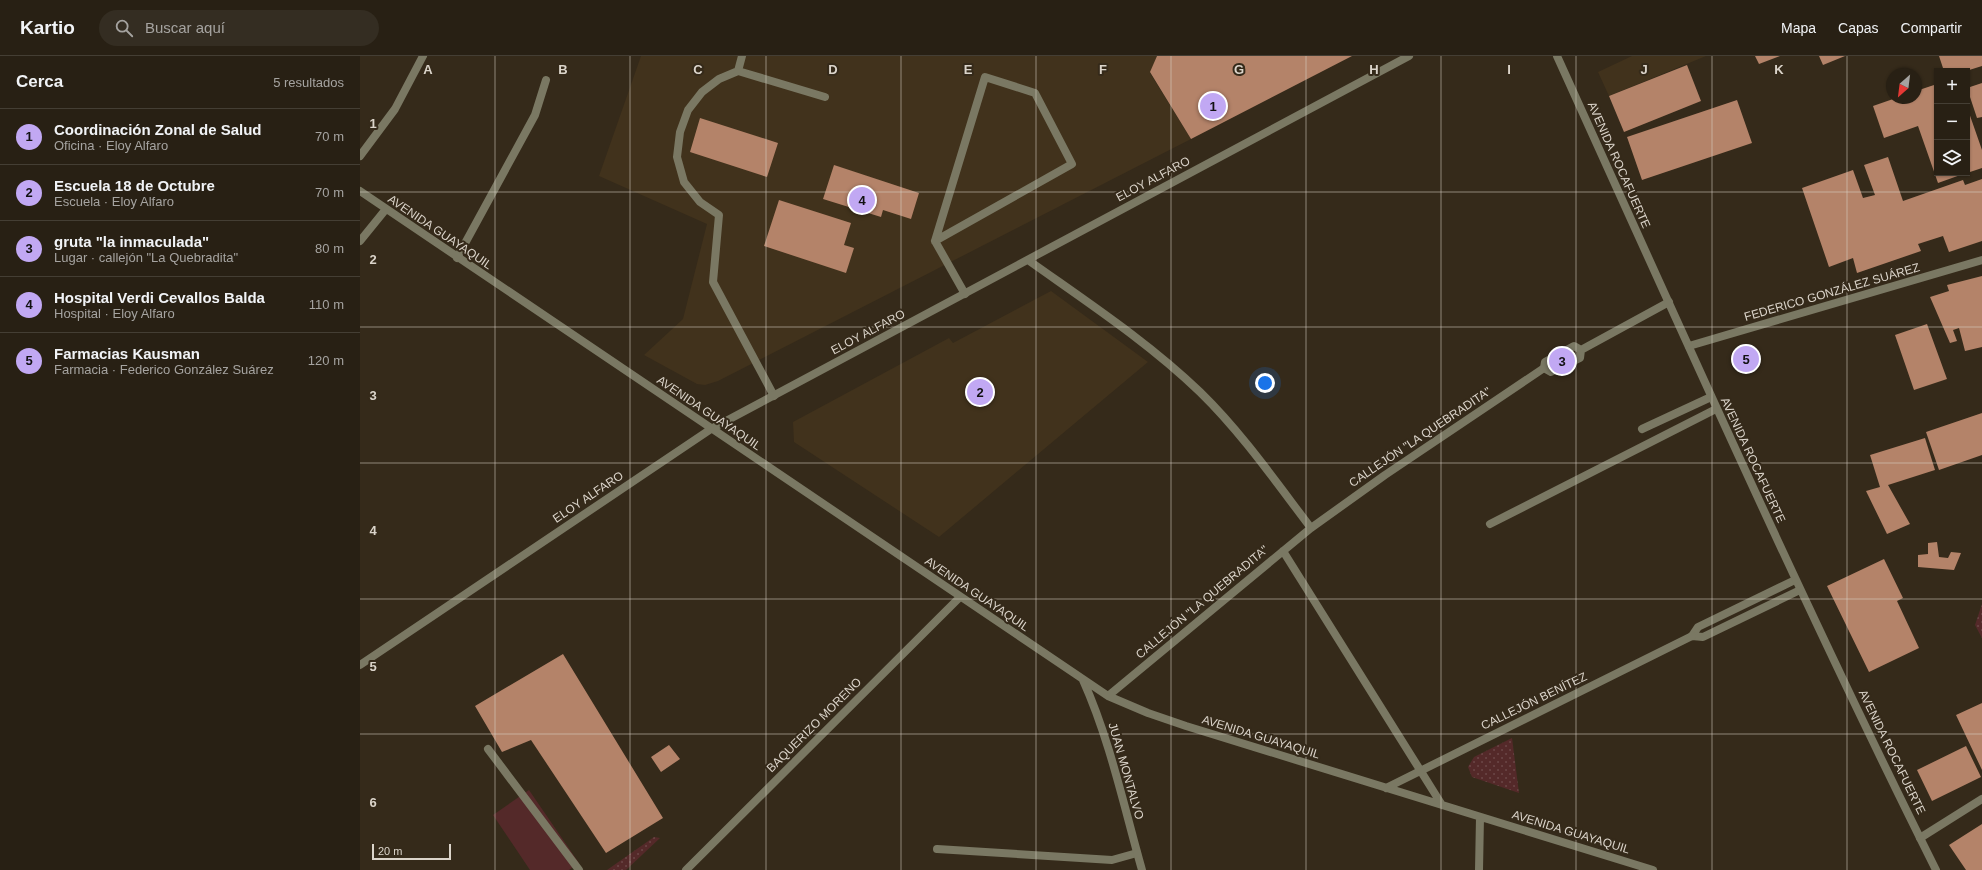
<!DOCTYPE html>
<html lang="es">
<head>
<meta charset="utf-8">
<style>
	body { margin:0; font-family:Arial,sans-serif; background:#342d22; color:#f1f3f6 }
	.controls { position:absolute; right:12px; top:12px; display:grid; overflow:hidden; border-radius:0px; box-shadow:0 1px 3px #0004 }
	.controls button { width:36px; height:36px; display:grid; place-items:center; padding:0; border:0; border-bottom:1px solid #443e34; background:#282014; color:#f1f3f6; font:20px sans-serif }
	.compass { position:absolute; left:1526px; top:12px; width:36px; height:36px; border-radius:50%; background:#282014; box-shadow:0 1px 3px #0004; rotate:208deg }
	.scale { position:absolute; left:12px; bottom:10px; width:79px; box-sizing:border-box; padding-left:4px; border:2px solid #dbd4ca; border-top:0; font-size:11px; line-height:14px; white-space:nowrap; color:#dbd4ca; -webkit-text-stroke:3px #352a1a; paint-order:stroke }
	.you { position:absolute; left:905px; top:327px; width:14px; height:14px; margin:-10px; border:3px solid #fff; border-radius:50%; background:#1a73e8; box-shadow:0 0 0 6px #1a73e833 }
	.badge { display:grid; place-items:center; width:26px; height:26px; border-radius:50%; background:#c1a8f3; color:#111; font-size:13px; font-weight:700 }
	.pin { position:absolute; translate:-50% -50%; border:2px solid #fff; box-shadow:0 1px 4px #0006 }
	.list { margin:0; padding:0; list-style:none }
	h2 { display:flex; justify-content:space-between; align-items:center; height:52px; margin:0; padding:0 16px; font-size:17px }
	h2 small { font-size:13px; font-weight:400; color:#a5a3a0 }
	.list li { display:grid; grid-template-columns:26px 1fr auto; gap:12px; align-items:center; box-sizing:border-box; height:56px; padding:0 16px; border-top:1px solid #443e34 }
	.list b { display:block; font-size:15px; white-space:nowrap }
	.list p { margin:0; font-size:13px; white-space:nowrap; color:#a5a3a0 }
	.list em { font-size:13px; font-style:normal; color:#a5a3a0 }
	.icon { flex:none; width:22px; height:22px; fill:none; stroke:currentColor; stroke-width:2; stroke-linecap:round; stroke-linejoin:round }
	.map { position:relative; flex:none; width:1622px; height:814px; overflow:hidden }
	header { display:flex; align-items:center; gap:24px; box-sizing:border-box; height:56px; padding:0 20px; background:#282014; border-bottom:1px solid #443e34 }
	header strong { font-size:19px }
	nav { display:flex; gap:22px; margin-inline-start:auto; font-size:14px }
	.search { width:280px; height:36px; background:#342d22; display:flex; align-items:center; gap:10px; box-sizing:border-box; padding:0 14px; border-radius:22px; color:#a5a3a0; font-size:15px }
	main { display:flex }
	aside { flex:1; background:#282014 }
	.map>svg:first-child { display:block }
</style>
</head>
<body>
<header>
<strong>Kartio</strong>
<div class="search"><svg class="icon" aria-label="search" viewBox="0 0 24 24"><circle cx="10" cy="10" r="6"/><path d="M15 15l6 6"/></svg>Buscar aquí</div>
<nav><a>Mapa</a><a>Capas</a><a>Compartir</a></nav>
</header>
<main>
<aside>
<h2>Cerca<small>5 resultados</small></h2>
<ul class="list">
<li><span class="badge">1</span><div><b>Coordinación Zonal de Salud</b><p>Oficina · Eloy Alfaro</p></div><em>70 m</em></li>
<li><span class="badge">2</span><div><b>Escuela 18 de Octubre</b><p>Escuela · Eloy Alfaro</p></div><em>70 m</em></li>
<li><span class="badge">3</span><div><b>gruta &quot;la inmaculada&quot;</b><p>Lugar · callejón &quot;La Quebradita&quot;</p></div><em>80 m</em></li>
<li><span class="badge">4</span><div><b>Hospital Verdi Cevallos Balda</b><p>Hospital · Eloy Alfaro</p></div><em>110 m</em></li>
<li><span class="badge">5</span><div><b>Farmacias Kausman</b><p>Farmacia · Federico González Suárez</p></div><em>120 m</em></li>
</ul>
</aside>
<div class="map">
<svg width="1622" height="814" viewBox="0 0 1622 814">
	<defs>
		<pattern id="green-dots" width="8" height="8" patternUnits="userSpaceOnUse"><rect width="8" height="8" fill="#542929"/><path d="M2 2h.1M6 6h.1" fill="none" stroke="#6c4747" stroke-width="1.8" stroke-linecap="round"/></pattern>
	</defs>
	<rect width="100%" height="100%" fill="#352a1a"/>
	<path fill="#41321c" d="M281,0H797L790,17L831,83L358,325L345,329L337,328L284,299L323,263L347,168L239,120Z
		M1272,0H1346L1249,40L1238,16Z
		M691,235L788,306L579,481L434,386L433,366L589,282L593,287Z"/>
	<path fill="url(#green-dots)" d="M1622,548V582L1615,569Z
		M1152,682L1159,737L1112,721L1108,711L1114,701Z
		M294,781L300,782L266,814H247Z"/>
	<path fill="#542929" d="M169,734L219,807L209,814H170L133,759Z"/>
	<path fill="#b48369" d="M797,0H992L831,83L790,16Z
		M1395,0H1420L1399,8Z
		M1459,0H1485L1463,9Z
		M1579,0H1622V10L1606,15H1584Z
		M1327,9L1341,45L1264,76L1249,40Z
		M1622,27V61L1617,62L1607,32Z
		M1577,28V117H1606L1578,127L1558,70L1524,82L1513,50L1536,42H1556V35Z
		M1377,44L1392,87L1282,124L1267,81Z
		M1607,51L1622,94V112L1607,117Z
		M340,62L418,87L407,121L330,96Z
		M1528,101L1543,145L1603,124L1605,129L1622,123V185L1589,196L1583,180L1558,188L1561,195L1497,217L1493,202L1469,211L1442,132L1493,114L1503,142L1515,139L1504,109Z
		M474,109L559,137L551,163L523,154L521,161L463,143Z
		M419,144L491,167L484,189L494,192L486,217L404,190Z
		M1622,220V291L1605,295L1599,272L1593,274L1597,285L1590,287L1570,241L1589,235L1587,229Z
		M1567,268L1587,323L1554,334L1535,279Z
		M1213,295L1215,300L1191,314L1188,309Z
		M1622,357V399L1579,414L1566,376Z
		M1565,382L1575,414L1528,429L1550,468L1527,478L1506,435L1520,431L1510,399Z
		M1577,486L1579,501L1588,502L1591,496L1601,497L1594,514L1558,511V499L1568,498V487Z
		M1524,503L1543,542L1537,545L1559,592L1509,616L1467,530Z
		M203,598L303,762L246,797L171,684L142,696L115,650Z
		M1622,647V714L1596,659Z
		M309,689L320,703L301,716L291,701Z
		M1606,690L1621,721L1572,745L1557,714Z
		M1622,768V814H1606L1589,789Z"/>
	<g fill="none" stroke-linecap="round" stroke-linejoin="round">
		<path stroke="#7a7863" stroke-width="8" d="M378,15L382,0
			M575,185L625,21L675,37L712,108L575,185L605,238
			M414,340L353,226L359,159L340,146L324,126L317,101L320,76L328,54L342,36L359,23L378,15L465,41
			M1282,373L1351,341
			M1130,468L1356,353
			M128,693L219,814"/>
		<path stroke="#7a7863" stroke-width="8" d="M97,202L175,59L186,24
			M1214,290L1221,294L1220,302L1191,316L1184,312L1185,306Z
			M1221,294L1309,246
			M1332,580L1338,571L1435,524
			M1332,580L1343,581L1440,534
			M1560,782L1622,743
			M577,793L752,804L777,797"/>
		<path stroke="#7a7863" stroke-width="8" d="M0,100L35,53L63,0
			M0,135L748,640L788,657L826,670L1293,814
			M0,185L26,153
			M668,204C727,246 788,286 840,336C882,377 916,426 951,472
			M1329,290L1622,204
			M923,495L1082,749
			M0,609L351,373L1049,0
			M723,624C750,684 764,751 782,814
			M748,640L951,472L1025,419L1184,312
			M1026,732L1332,580
			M326,814L600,541
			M1119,814L1120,761"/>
		<path stroke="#7a7863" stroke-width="8" d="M1197,0C1321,273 1442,546 1576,814"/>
	</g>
	<path fill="none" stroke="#dbd4ca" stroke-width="1" stroke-opacity="0.55" d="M135,0V814M270,0V814M406,0V814M541,0V814M676,0V814M811,0V814M946,0V814M1081,0V814M1216,0V814M1352,0V814M1487,0V814M0,136H1622M0,271H1622M0,407H1622M0,543H1622M0,678H1622"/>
	<g text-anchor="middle" stroke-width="4" stroke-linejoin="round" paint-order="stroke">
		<g font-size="12" fill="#dbd4ca" stroke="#352a1a">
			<text transform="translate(1259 109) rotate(66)" y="4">AVENIDA ROCAFUERTE</text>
			<text transform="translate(793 123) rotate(-28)" y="4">ELOY ALFARO</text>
			<text transform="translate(80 176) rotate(34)" y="4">AVENIDA GUAYAQUIL</text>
			<text transform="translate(1472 236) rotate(-16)" y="4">FEDERICO GONZÁLEZ SUÁREZ</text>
			<text transform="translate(508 276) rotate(-28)" y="4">ELOY ALFARO</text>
			<text transform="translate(349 357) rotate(34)" y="4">AVENIDA GUAYAQUIL</text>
			<text transform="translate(1060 381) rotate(-34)" y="4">CALLEJÓN "LA QUEBRADITA"</text>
			<text transform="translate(1393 404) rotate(65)" y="4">AVENIDA ROCAFUERTE</text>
			<text transform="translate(228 441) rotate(-34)" y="4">ELOY ALFARO</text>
			<text transform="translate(617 538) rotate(34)" y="4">AVENIDA GUAYAQUIL</text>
			<text transform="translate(842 546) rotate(-40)" y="4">CALLEJÓN "LA QUEBRADITA"</text>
			<text transform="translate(1174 645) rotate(-26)" y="4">CALLEJÓN BENÍTEZ</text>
			<text transform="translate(454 669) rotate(-45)" y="4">BAQUERIZO MORENO</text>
			<text transform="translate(901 681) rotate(17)" y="4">AVENIDA GUAYAQUIL</text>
			<text transform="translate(1532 696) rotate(64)" y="4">AVENIDA ROCAFUERTE</text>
			<text transform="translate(766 715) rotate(74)" y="4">JUAN MONTALVO</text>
			<text transform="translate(1211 776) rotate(17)" y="4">AVENIDA GUAYAQUIL</text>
		</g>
	</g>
	<g font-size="13" text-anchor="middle" font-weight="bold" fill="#dbd4ca" stroke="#352a1a" stroke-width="4" stroke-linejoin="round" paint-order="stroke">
		<text x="68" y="18">A</text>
		<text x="203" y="18">B</text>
		<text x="338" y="18">C</text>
		<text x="473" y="18">D</text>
		<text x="608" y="18">E</text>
		<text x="743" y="18">F</text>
		<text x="879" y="18">G</text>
		<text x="1014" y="18">H</text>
		<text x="1149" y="18">I</text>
		<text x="1284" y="18">J</text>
		<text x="1419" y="18">K</text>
		<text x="13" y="72">1</text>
		<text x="13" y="208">2</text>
		<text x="13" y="344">3</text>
		<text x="13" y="479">4</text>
		<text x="13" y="615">5</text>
		<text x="13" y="751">6</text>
	</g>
</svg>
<div class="controls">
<button>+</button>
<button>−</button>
<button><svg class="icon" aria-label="layers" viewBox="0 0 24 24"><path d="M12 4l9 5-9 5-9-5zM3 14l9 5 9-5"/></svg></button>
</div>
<svg class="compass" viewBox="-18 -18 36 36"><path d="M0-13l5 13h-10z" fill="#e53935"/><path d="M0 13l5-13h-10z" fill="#a5a3a0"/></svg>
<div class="scale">20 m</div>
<div class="you"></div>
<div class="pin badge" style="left:853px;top:50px">1</div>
<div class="pin badge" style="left:620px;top:336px">2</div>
<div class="pin badge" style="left:1202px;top:305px">3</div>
<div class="pin badge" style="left:502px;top:144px">4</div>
<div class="pin badge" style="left:1386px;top:303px">5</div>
</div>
</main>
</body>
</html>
